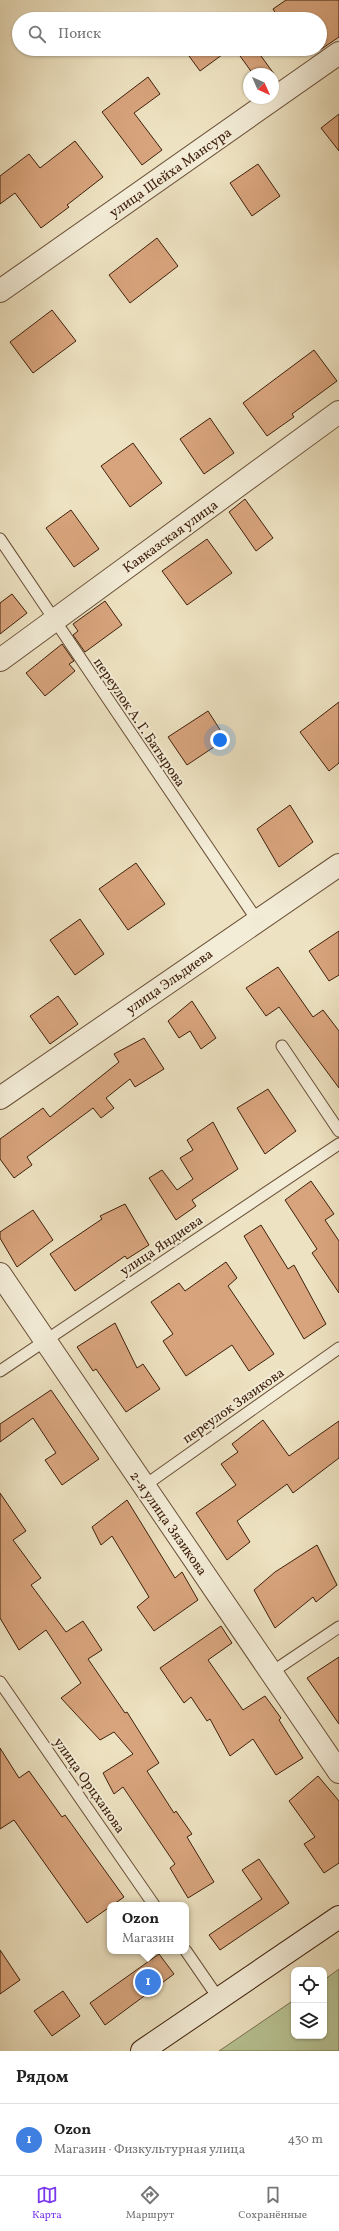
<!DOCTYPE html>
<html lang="ru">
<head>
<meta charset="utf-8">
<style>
	body { margin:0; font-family:Vollkorn,serif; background:#f2f2f2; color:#222 }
	.controls { position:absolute; right:12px; bottom:12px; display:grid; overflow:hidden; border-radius:8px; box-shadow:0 1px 3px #0004 }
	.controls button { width:36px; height:36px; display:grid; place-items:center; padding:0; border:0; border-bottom:1px solid #e0e0e0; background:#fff; color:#222; font:20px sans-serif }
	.compass { position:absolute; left:243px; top:68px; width:36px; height:36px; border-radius:50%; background:#fff; box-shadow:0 1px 3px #0004; rotate:135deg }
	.you { position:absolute; left:220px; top:740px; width:14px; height:14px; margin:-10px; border:3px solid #fff; border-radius:50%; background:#1a73e8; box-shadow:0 0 0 6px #1a73e833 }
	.badge { display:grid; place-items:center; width:26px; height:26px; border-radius:50%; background:#7c3aed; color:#fff; font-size:13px; font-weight:700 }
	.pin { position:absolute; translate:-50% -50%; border:2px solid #fff; box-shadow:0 1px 4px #0006 }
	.popup { position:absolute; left:107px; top:1902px; width:82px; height:52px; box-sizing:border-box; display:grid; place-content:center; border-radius:8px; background:#fff; filter:drop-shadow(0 1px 3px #0005); font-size:13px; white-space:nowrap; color:#767676 }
	.popup b { font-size:15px; color:#222 }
	.popup::after { content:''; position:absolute; left:50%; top:100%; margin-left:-8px; border:8px solid transparent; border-top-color:#fff }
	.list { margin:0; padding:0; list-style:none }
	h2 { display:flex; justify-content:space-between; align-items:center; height:52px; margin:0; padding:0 16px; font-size:17px }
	h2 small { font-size:13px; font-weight:400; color:#767676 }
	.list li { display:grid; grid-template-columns:26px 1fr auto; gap:12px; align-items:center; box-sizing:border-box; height:72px; padding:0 16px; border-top:1px solid #e0e0e0 }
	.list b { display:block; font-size:15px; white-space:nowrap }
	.list p { margin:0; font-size:13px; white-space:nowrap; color:#767676 }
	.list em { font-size:13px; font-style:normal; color:#767676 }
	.icon { flex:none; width:22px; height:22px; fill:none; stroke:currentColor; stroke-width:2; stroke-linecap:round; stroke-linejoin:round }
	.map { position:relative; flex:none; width:339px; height:2051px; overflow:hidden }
	.search { position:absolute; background:#fff; box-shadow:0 1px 3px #0004; left:12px; right:12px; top:12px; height:44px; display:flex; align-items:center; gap:10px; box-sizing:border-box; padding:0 14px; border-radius:22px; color:#767676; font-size:15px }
	.sheet { height:124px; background:#fff }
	nav { display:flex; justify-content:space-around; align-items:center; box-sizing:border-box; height:56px; border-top:1px solid #e0e0e0; background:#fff; font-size:11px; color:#767676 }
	nav a { display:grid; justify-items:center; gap:2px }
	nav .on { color:#7c3aed }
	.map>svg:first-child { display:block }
</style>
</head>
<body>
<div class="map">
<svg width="339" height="2051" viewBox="0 0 339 2051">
	<rect width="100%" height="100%" fill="#ede2c1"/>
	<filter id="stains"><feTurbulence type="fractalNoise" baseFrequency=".005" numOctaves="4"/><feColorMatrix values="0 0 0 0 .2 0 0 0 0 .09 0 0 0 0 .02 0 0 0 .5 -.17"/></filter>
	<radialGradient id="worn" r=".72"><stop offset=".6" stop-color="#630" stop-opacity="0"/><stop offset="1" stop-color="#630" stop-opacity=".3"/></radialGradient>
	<path fill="#b7c394" stroke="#7b7250" d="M339,1969V2051H219L294,2000V2036H324V1980Z"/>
	<path fill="#d8a47d" stroke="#3f200b" d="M286,0H339V37L320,50V19H279L273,9Z
		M199,49H230L200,71L189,56Z
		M235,49H256L274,74H253Z
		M148,77L160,94L134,113L162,150L142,165L102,112Z
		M339,114V151L321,128Z
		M75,141L103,177L67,205L69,207L41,228L15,193L0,204V176L29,154L40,168Z
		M258,164L280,196L252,216L230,183Z
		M157,238L178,266L130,303L109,275Z
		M52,310L76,341L33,373L10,342Z
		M314,350L337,381L292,414L294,417L267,436L243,403Z
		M210,418L234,453L204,474L180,439Z
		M133,443L162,483L130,507L101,466Z
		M245,499L273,538L256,551L229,512Z
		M71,510L99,549L74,567L46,528Z
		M207,539L232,573L187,605L162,571Z
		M12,594L27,613L0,634V603Z
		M105,601L122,625L85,652L73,635L78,631L73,624Z
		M62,644L74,661L69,664L75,671L45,696L26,673Z
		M339,702V763L329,771L300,732Z
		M208,711L226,739L187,765L168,737Z
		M290,805L313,842L279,867L257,829Z
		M136,863L165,904L128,930L99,889Z
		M80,919L104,954L75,975L50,940Z
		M339,931V975L329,981L309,951Z
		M278,967L313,1017L323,1010L339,1031V1088L279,1007L266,1016L246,988Z
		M58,996L78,1024L50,1044L30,1016Z
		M192,1001L216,1038L201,1049L190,1031L179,1038L168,1021Z
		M144,1038L164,1069L135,1087L130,1079L106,1098L114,1108L101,1118L93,1108L27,1157L32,1165L14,1178L0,1159V1139L43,1108L50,1117L119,1062L114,1054Z
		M268,1089L296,1131L265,1154L237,1108Z
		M213,1122L238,1169L192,1200L196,1206L176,1220L149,1178L162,1170L177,1190L193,1179L180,1158L193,1150L187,1140Z
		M311,1181L334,1214L325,1220L339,1241V1293L312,1253L317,1249L285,1200Z
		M125,1204L149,1245L127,1259L125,1256L75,1291L50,1254L102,1219L100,1216Z
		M33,1210L53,1240L17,1267L0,1238V1232Z
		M261,1225L288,1269L294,1265L326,1324L304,1339L244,1236Z
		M226,1262L237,1278L228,1286L274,1354L249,1371L232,1345L186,1376L163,1341L173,1334L151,1302L179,1283L185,1291Z
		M115,1323L137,1368L143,1364L160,1389L126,1412L96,1369L93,1371L77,1347Z
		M51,1390L99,1459L62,1485L45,1460L56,1453L33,1418L0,1442V1424Z
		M263,1420L289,1456L339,1421V1458L293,1493L287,1484L237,1521L250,1542L227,1560L196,1513L236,1485L221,1464L238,1452L232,1444Z
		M0,1493L26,1531L13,1540L41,1578L31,1585L66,1632L83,1621L102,1650L88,1659L125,1713L127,1712L159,1763L147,1771L174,1813L176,1811L192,1834L187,1837L214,1882L188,1898L170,1868L175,1864L123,1787L114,1794L103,1773L133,1754L114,1732L100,1740L61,1698L81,1683L46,1630L19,1650L0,1618Z
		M127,1500L175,1578L182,1572L198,1600L154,1631L137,1607L149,1597L112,1536L101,1545L92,1527Z
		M317,1545L337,1585L316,1602L313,1597L275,1628L254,1590L275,1572Z
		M221,1626L232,1643L208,1660L243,1710L265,1696L281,1718L279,1720L303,1758L276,1775L253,1739L230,1756L210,1719L207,1721L191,1697L184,1703L160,1668Z
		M339,1657V1724L307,1678Z
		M0,1748L19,1778L29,1771L62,1817L65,1815L124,1897L87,1923L14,1820L0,1829Z
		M318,1776L339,1801V1863L324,1873L304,1844L315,1837L289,1801Z
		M259,1859L289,1903L220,1950L209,1935L262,1899L242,1870Z
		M0,1950L20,1980L0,1994Z
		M159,1954L174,1974L105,2025L90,2003Z
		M63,1991L80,2016L52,2036L34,2011Z"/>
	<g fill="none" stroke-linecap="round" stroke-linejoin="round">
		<g stroke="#6a5038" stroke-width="13">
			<path id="lane" d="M0,539L257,920
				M282,1046L339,1131
				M0,1371L339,1144
				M144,1486L339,1348
				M272,1672L339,1627
				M0,1682L154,1905
				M186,1951L219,1999"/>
		</g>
		<g stroke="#6a5038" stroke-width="24">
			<path id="street" d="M0,291L339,53
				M0,660L339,412
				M0,1098L339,865
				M0,1274L339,1772"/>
		</g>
		<g stroke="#3f200b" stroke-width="24">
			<path id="secondary" d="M142,2051L339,1917"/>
		</g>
		<use href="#lane" stroke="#f3ecd7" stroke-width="11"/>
		<use href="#street" stroke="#f3ecd7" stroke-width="22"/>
		<use href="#secondary" stroke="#f3ecd7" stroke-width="22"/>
	</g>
	<g text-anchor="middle" stroke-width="4" stroke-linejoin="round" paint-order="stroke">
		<g font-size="14" fill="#3f200b" stroke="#f3ecd7">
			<text transform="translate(170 172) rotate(-35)" y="5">улица Шейха Мансура</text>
			<text transform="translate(170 536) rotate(-36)" y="5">Кавказская улица</text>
			<text transform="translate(140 722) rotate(56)" y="5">переулок А. Г. Батырова</text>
			<text transform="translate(169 981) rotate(-35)" y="5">улица Эльдиева</text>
			<text transform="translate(161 1245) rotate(-34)" y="5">улица Яндиева</text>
			<text transform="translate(233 1405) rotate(-35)" y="5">переулок Зязикова</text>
			<text transform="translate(169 1523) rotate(55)" y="5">2-я улица Зязикова</text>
			<text transform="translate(90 1785) rotate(55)" y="5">улица Орцханова</text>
		</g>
	</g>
	<rect width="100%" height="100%" filter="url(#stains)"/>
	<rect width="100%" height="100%" fill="url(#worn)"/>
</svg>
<div class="controls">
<button><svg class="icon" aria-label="locate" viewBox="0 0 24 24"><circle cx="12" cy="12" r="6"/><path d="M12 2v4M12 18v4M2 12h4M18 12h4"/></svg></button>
<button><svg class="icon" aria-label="layers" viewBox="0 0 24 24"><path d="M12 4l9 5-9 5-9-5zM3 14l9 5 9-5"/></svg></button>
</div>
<svg class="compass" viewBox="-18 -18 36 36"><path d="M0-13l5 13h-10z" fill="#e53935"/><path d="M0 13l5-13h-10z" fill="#767676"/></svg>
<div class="you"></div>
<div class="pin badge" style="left:148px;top:1982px;background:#3f7fe0">1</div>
<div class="popup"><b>Ozon</b>Магазин</div>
<div class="search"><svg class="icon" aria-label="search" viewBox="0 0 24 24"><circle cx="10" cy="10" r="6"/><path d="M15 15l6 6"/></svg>Поиск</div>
</div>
<section class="sheet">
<h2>Рядом<small></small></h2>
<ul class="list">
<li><span class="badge" style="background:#3f7fe0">1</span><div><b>Ozon</b><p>Магазин · Физкультурная улица</p></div><em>430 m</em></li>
</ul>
</section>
<nav>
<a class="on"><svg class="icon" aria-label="map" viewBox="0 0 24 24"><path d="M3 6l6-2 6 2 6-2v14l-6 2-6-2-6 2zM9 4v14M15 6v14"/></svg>Карта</a>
<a><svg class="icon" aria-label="directions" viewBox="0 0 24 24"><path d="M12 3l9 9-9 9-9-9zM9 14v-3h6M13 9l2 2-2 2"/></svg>Маршрут</a>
<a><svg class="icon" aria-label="saved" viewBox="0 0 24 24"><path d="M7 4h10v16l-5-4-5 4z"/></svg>Сохранённые</a>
</nav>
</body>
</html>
